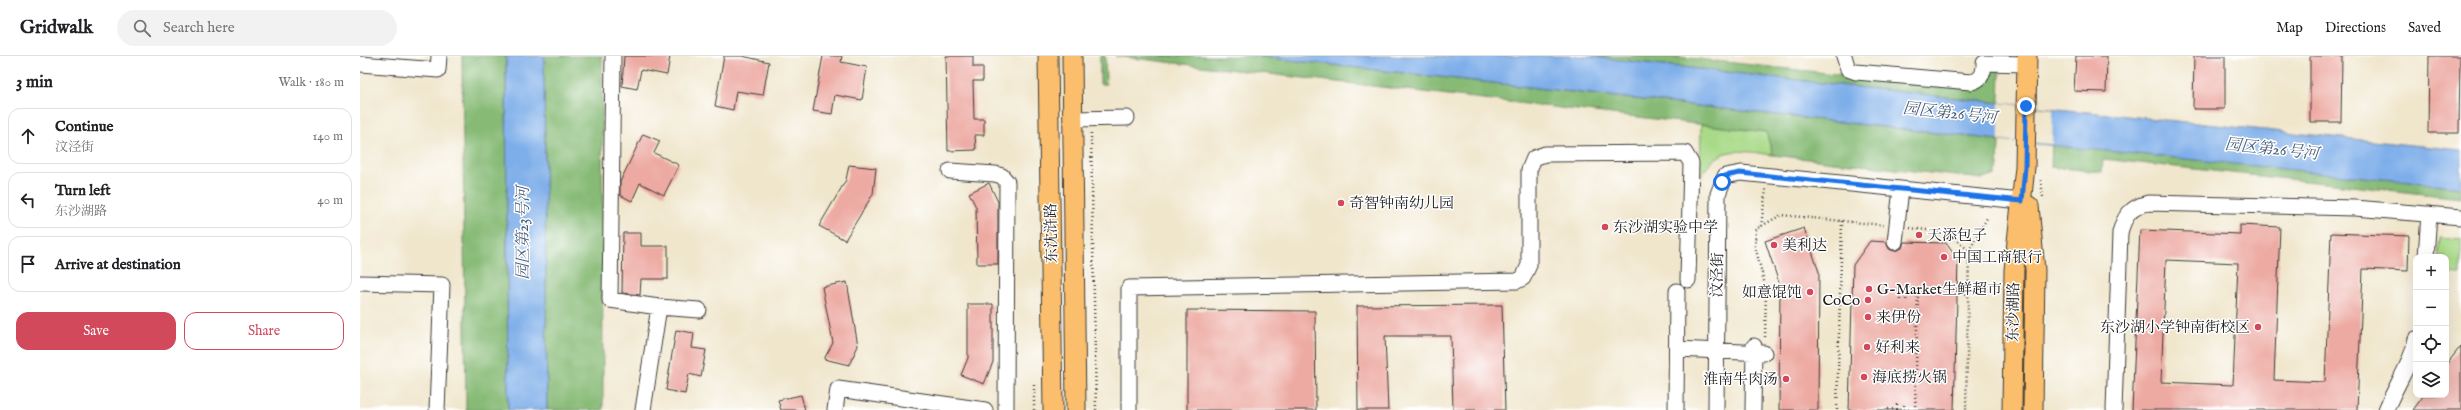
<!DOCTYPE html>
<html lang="en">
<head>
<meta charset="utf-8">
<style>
	body { margin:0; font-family:"IM FELL English","Noto Serif SC",serif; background:#f2f2f2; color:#202124 }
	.controls { position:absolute; right:12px; bottom:12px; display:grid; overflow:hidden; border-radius:8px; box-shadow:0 4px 16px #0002 }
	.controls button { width:36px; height:36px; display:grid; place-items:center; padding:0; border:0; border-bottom:1px solid #e0e0e0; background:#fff; color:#202124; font:20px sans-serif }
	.stop { position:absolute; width:12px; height:12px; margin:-9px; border:3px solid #1a73e8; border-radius:50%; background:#fff }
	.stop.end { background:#1a73e8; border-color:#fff; box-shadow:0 1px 4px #0008 }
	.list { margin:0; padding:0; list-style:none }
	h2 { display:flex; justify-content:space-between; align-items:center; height:52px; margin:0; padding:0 16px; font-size:17px }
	h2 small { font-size:13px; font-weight:400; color:#757577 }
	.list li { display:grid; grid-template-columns:26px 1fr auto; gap:12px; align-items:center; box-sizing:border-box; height:56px; margin:0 8px 8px; padding:0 8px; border:1px solid #e0e0e0; border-radius:12px }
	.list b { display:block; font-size:15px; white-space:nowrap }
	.list p { margin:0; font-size:13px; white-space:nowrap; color:#757577 }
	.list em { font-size:13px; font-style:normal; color:#757577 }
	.actions { display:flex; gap:8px; padding:12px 16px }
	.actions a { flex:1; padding:9px 0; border:1px solid #d1495b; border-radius:12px; text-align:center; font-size:14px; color:#d1495b }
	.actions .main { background:#d1495b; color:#fff }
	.icon { flex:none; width:22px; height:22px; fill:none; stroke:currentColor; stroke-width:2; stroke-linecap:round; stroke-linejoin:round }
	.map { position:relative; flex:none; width:2101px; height:354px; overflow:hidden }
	header { display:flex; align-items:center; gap:24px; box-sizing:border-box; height:56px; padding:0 20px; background:#fff; border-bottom:1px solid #e0e0e0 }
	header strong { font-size:19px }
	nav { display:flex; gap:22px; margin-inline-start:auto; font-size:14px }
	.search { width:280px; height:36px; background:#f2f2f2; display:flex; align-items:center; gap:10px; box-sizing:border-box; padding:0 14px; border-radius:22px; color:#757577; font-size:15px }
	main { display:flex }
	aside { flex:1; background:#fff }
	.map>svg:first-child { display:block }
</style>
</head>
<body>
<header>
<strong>Gridwalk</strong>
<div class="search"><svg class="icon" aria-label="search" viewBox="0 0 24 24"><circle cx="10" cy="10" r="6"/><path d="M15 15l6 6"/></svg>Search here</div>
<nav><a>Map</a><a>Directions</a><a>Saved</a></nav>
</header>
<main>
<aside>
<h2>3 min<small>Walk · 180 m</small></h2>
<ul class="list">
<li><svg class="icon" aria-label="ahead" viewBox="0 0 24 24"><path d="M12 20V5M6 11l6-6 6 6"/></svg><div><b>Continue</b><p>汶泾街</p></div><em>140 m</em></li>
<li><svg class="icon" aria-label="left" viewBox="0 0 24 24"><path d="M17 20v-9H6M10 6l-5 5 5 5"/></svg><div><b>Turn left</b><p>东沙湖路</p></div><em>40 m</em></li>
<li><svg class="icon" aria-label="arrive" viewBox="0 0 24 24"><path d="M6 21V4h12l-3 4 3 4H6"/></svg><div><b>Arrive at destination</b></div></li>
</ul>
<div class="actions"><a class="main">Save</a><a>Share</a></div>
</aside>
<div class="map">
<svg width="2101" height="354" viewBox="0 0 2101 354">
	<rect width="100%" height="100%" fill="#fff"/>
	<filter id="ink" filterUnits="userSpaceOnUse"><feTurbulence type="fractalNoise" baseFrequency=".025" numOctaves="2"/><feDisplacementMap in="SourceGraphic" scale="8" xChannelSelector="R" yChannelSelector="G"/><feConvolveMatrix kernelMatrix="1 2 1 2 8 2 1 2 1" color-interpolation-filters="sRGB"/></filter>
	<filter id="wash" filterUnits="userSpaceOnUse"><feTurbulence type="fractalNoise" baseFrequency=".012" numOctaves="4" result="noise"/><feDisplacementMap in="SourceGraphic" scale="16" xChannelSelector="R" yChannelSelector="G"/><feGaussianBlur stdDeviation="0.9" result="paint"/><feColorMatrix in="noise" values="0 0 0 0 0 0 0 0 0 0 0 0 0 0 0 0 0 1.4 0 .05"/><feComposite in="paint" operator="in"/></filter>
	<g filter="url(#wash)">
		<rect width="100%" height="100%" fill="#f0e6cc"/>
		<path fill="#a9da88" stroke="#627b52" d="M1341,68L1406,76L1413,99C1380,95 1359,87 1340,122Z
			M2080,181L2101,183V219L2086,218V201H2078Z"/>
		<path fill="#86ba74" stroke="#516b48" d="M102,0H146L148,354H106Z
			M184,0H242L243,354H187Z
			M740,0H745L746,28H740Z
			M755,0H893L1639,84L1638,111L1635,119L1623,123L1413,99L1406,76Z
			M1224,0H1310L1613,33L1622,29L1633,14L1640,15L1639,47Z
			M1692,88L2101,131V142L1743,103L1742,116L1691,111Z"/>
		<path fill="#7eaee9" stroke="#4d6582" d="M146,0H184L187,354H148Z
			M893,0H1224L1639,47L2101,94V131L1639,84Z"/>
		<path fill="#f0e6cc" d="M1639,47L1693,53L1692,88L1639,84Z"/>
		<g id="blocks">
			<path fill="#edaaa3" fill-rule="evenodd" d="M264,0H310L307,19L281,14L277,33L262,30Z
				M364,0H382L409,6L403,39L376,35L373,54L355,50Z
				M463,0H482L481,6L507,11L502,44L475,39L472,58L453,55Z
				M586,0H613V11H623V25H613L614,63H624V79H615L616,94L588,95Z
				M1716,0H1747L1746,36L1714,35Z
				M1834,0H1865V53H1833Z
				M1950,0H1982L1981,66H1950Z
				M2069,0H2100L2099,77H2068Z
				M283,78L300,85L294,97L319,109L304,139L280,127L272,145L260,139V126Z
				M489,109L516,112L513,138L485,184L459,170L486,124Z
				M629,127L638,146V208H617L616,151L609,137Z
				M1880,169L1920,171L1914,324L1965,326L1971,177L2049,180L2048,215L2003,213L1997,354H1772L1780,174L1880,178ZM1806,204L1878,207L1873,329L1801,326Z
				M1444,172L1459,216L1458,354H1419L1420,230L1405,185Z
				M263,177H281V190H308V223H281L280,239L262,237Z
				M1510,185L1526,186L1529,193L1534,195L1542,192L1544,186L1586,187L1598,204L1594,354H1489L1493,209Z
				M487,226L498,290L489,309L464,303L473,287L462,231Z
				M608,248H633V306L624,328L601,319L608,302Z
				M1142,249L1145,354H1093L1091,280H1025L1028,354H998L997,250Z
				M827,254L955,255L956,354H827Z
				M316,274L334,277L332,292L346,294L341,321L329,318L325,338L306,334Z
				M2101,290V354H2053L2064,339H2086V309Z
				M441,339L445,354H421L418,344Z"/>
		</g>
	</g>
	<g filter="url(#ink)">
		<use href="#blocks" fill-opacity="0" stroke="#3c3a36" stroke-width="1"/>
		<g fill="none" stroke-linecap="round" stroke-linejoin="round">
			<g stroke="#3c3a36" stroke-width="17">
				<path id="minor" d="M253,0L250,244L299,251L339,254
					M1484,0L1488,13L1496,16L1611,26C1622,24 1624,17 1624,7L1667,8
					M0,8L78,14L79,0
					M712,63L767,62
					M590,115L635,118L642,120L647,126L646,354
					M1535,186L1541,133
					M2066,201L2069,158
					M0,227L82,229L77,354
					M1317,293L1404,297
					M283,354L299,251
					M475,354L478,333L625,354
					M769,354V232L1157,225L1163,222L1169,209V114L1174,102L1185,98L1325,97L1331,107L1328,224
					M1316,354L1317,235
					M1356,354L1358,138L1365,120L1381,117L1661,145
					M1393,354L1394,290
					M1754,354L1760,177C1764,160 1771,151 1788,147L1995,152L2101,161
					M2026,354C2035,330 2051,309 2056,283"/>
			</g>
			<g stroke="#3c3a36" stroke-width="21">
				<path id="major" d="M688,0L693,354
					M712,0L716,354
					M1669,150L1675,214L1673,354
					M1652,354L1654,214L1665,111L1667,0"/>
			</g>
			<path stroke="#3c3a36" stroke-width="2.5" stroke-dasharray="1 3" stroke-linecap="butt" d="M731,77L736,354
				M1681,124L1683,141
				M1401,170L1406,133
				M1550,172L1590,177L1609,195L1606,354
				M1609,195L1627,162
				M1597,237L1608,238
				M1540,244V235
				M1546,244L1547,235
				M1405,281L1406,233L1395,190L1396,173L1421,159L1523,169
				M1527,323L1556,324
				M1528,353L1551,354
				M1537,353V346
				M674,354V326
				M1477,354L1482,165
				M1544,354V347
				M1555,354L1558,235"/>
			<use href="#minor" stroke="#fff" stroke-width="15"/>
			<use href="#major" stroke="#fabe6d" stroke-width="19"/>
		</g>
	</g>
	<g fill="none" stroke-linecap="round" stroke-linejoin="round" filter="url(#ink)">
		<path stroke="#1a73e8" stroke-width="5" d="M1362,126L1365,120L1380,117L1662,145L1665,111L1666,50"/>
	</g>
	<g fill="#d1495b" stroke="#fff" stroke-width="1.5">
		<circle cx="981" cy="147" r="4"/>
		<circle cx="1245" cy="171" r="4"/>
		<circle cx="1559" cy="179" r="4"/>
		<circle cx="1414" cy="189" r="4"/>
		<circle cx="1584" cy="201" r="4"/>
		<circle cx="1509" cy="233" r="4"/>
		<circle cx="1450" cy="236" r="4"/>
		<circle cx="1508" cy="244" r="4"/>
		<circle cx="1508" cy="261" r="4"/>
		<circle cx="1898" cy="271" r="4"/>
		<circle cx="1507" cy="291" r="4"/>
		<circle cx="1504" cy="321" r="4"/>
		<circle cx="1426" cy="323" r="4"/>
	</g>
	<g text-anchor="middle" stroke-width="3" stroke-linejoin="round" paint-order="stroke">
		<g font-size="15" fill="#1c1c1c" stroke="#fff" text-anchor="start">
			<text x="989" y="152">奇智钟南幼儿园</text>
			<text x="1253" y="176">东沙湖实验中学</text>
			<text x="1567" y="184">天添包子</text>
			<text x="1422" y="194">美利达</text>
			<text x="1592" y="206">中国工商银行</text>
			<text x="1517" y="238">G-Market生鲜超市</text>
			<text x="1442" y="241" text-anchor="end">如意馄饨</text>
			<text x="1500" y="249" text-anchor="end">CoCo</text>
			<text x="1516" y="266">来伊份</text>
			<text x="1890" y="276" text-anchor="end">东沙湖小学钟南街校区</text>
			<text x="1515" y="296">好利来</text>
			<text x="1512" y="326">海底捞火锅</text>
			<text x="1418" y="328" text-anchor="end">淮南牛肉汤</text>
		</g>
		<g font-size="15" fill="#1c1c1c" stroke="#fff">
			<text transform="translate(691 177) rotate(-91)" y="5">东沈浒路</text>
			<text transform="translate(1357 219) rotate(-89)" y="5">汶泾街</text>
			<text transform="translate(1653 256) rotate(-89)" y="5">东沙湖路</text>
		</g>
		<g font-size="16" font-style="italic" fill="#485e78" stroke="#fff">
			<text transform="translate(1590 56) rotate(6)" y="6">园区第26号河</text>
			<text transform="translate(1912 92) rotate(6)" y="6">园区第26号河</text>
			<text transform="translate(162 177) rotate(-90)" y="6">园区第23号河</text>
		</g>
	</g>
</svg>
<div class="controls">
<button>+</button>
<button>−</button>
<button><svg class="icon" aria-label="locate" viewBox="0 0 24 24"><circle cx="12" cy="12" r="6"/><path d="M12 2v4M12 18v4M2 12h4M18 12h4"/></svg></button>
<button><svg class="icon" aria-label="layers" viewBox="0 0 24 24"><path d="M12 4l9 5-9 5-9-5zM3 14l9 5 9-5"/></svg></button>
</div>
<div class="stop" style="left:1362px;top:126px"></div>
<div class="stop end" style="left:1666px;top:50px"></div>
</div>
</main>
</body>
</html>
